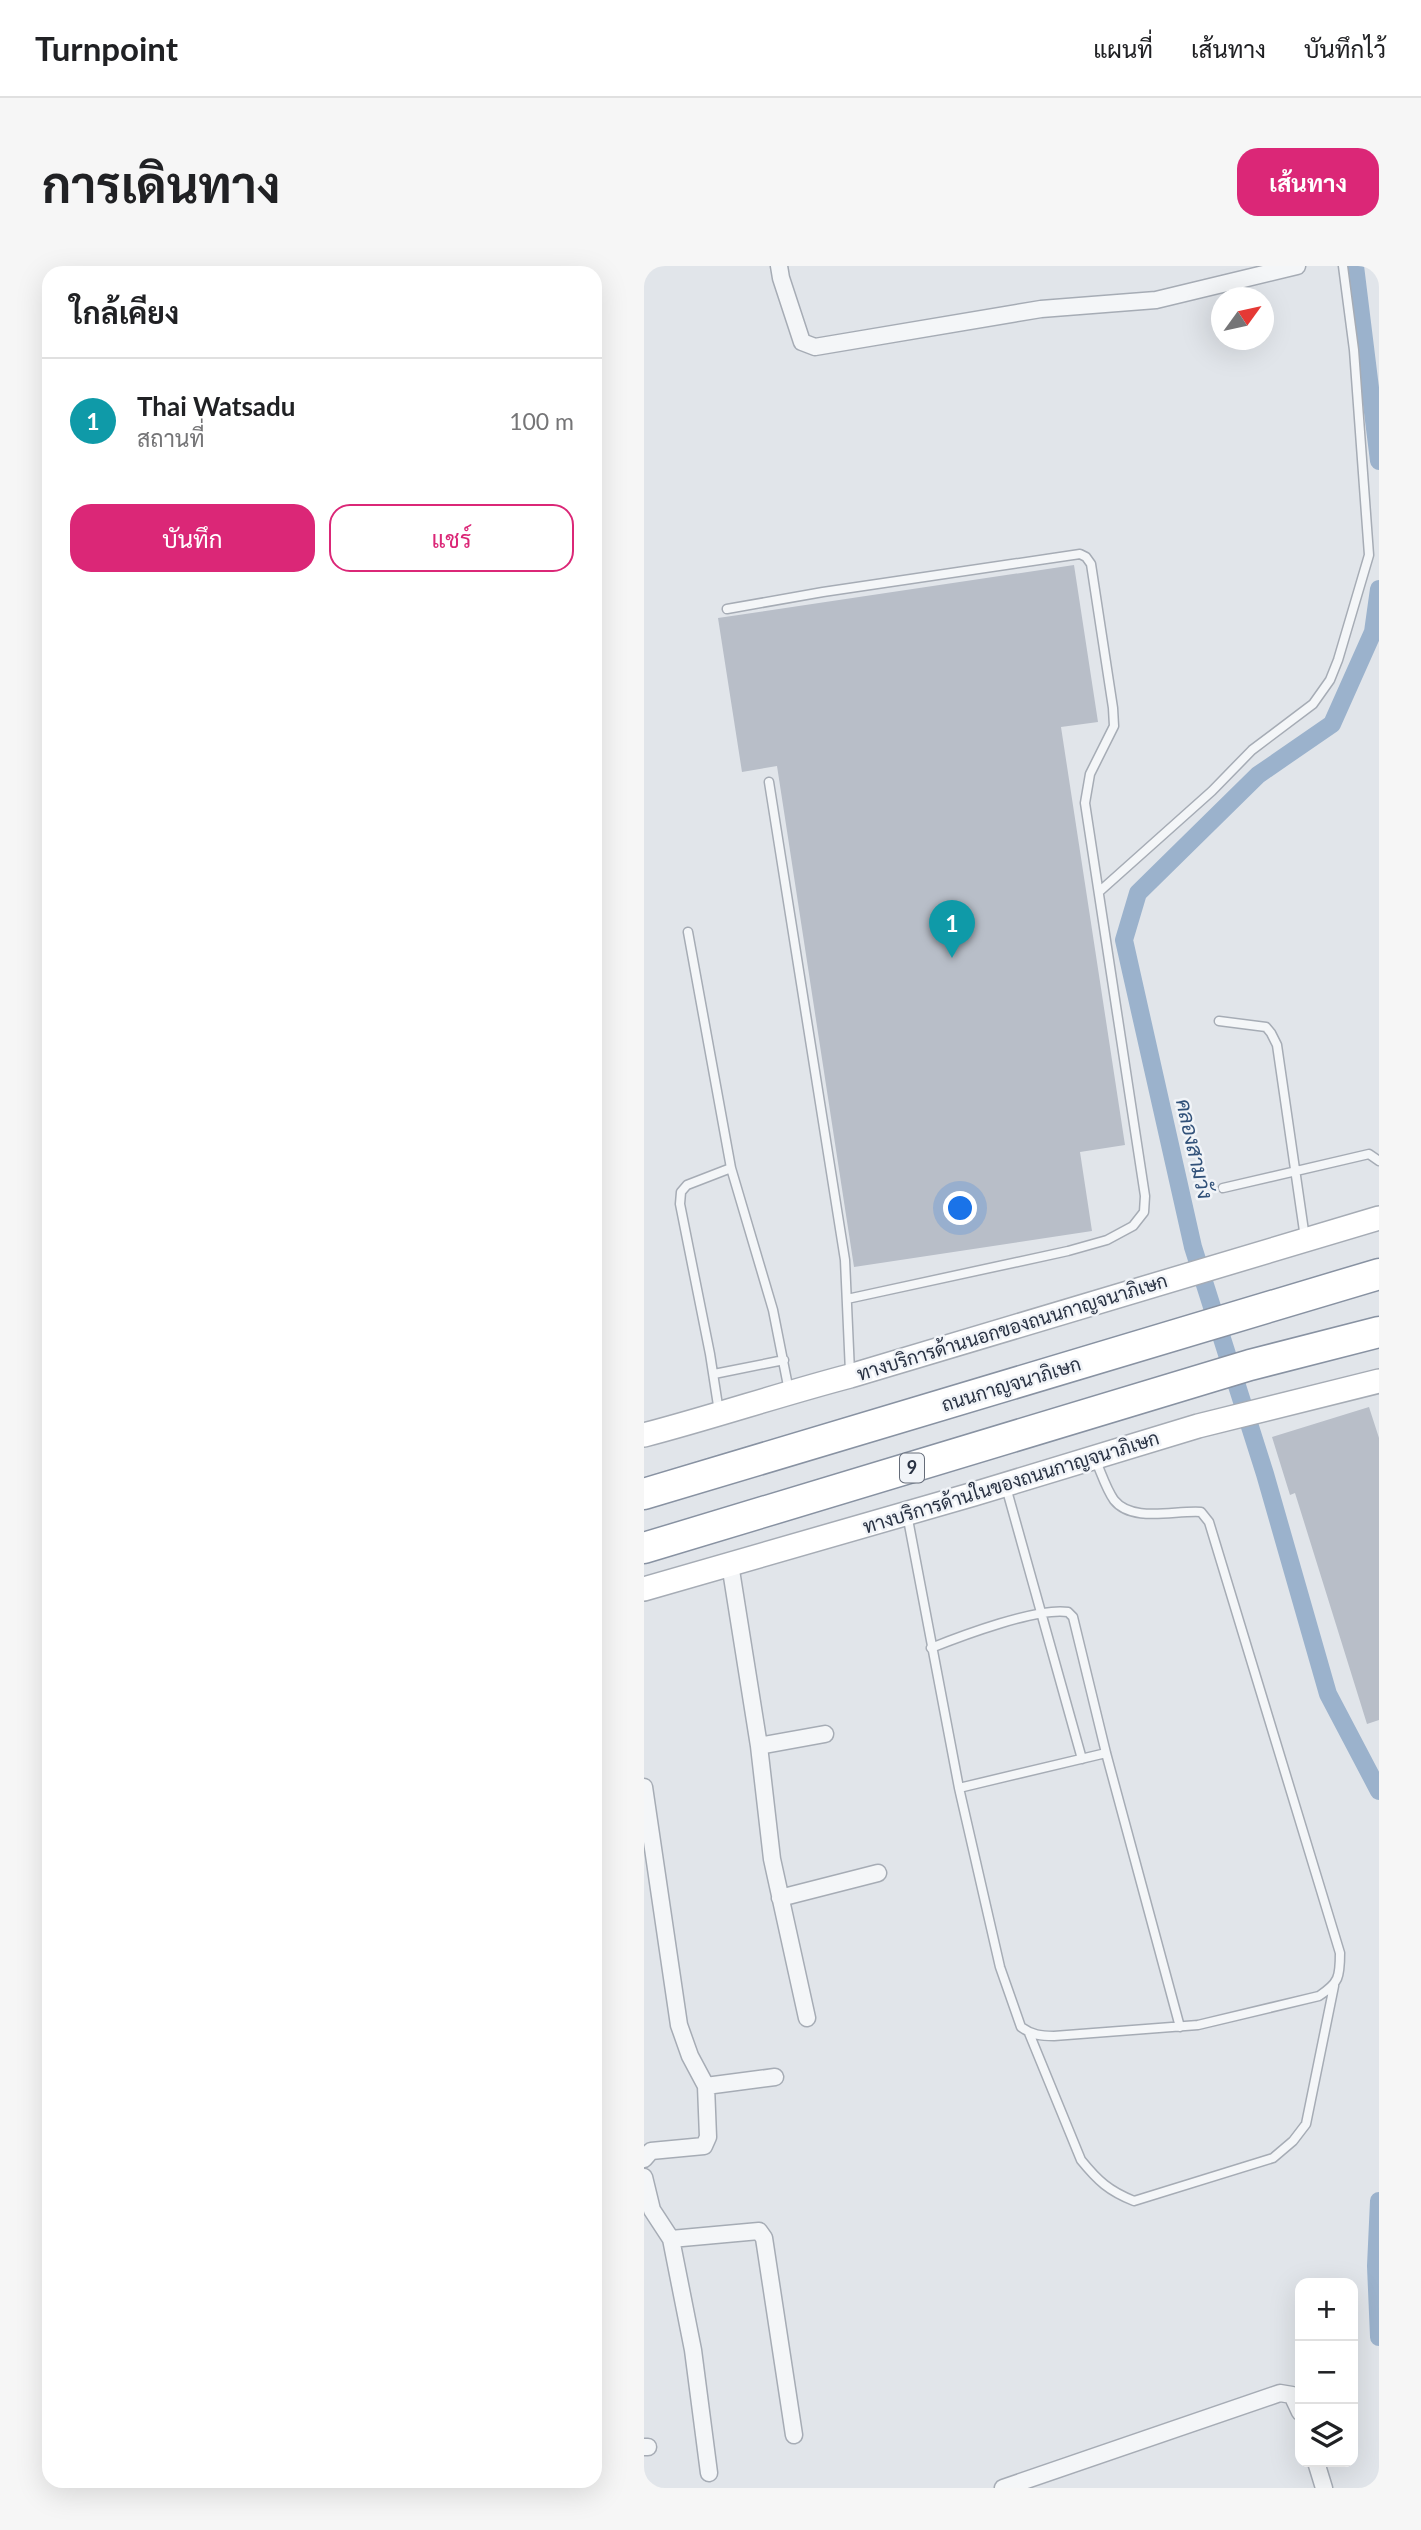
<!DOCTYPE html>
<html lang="th">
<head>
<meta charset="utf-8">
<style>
	body { margin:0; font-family:Lato,Sarabun,sans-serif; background:#f6f6f6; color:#202124 }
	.controls { position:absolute; right:21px; bottom:21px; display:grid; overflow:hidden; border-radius:14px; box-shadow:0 7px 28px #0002 }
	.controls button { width:63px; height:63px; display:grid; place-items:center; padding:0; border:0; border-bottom:2px solid #e0e0e0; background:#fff; color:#202124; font:35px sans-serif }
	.compass { position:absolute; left:567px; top:21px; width:63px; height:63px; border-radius:50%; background:#fff; box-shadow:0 7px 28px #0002; rotate:57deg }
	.you { position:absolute; left:317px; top:943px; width:24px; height:24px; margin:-18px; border:5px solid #fff; border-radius:50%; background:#1a73e8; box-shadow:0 0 0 10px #1a73e833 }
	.badge { display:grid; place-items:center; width:46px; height:46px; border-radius:50%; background:#db2777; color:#fff; font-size:23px; font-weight:700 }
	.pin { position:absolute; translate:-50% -58px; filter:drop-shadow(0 2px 4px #0008) }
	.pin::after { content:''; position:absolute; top:37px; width:24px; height:21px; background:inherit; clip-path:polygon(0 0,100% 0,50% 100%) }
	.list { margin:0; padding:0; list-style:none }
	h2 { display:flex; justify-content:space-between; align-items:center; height:91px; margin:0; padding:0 28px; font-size:30px }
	h2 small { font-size:23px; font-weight:400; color:#757577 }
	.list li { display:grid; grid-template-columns:46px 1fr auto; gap:21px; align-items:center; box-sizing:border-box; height:126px; padding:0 28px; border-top:2px solid #e0e0e0 }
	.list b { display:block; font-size:26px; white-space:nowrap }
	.list p { margin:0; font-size:23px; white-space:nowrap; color:#757577 }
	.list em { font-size:23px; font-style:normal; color:#757577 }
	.actions { display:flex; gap:14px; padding:21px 28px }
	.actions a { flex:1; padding:16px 0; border:2px solid #db2777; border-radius:21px; text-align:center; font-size:24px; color:#db2777 }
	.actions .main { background:#db2777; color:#fff }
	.icon { flex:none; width:38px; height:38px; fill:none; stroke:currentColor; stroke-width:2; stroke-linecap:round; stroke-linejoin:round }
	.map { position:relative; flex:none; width:735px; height:2222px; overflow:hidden; border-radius:21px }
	header { display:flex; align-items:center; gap:42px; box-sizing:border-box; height:98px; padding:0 35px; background:#fff; border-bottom:2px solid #e0e0e0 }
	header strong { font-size:33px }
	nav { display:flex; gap:38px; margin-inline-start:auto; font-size:24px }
	.intro { display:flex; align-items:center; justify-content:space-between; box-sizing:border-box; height:168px; padding:0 42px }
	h1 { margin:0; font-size:49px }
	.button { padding:18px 32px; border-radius:21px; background:#db2777; color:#fff; font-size:24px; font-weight:700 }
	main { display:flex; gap:42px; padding:0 42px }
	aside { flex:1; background:#fff; border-radius:21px; box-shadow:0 7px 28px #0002 }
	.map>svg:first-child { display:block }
</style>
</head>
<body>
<header>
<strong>Turnpoint</strong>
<nav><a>แผนที่</a><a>เส้นทาง</a><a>บันทึกไว้</a></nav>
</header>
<div class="intro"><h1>การเดินทาง</h1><a class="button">เส้นทาง</a></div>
<main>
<aside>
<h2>ใกล้เคียง<small></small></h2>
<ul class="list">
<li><span class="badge" style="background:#0f9aa8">1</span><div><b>Thai Watsadu</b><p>สถานที่</p></div><em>100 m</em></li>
</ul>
<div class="actions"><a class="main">บันทึก</a><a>แชร์</a></div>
</aside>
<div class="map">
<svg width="735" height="2222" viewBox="0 0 735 2222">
	<rect width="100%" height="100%" fill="#e1e5ea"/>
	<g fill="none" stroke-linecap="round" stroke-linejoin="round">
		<path stroke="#9bb2cc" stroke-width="18" d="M711,0L735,195
			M735,323L729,366L688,458L614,509L494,627L480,674L549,981L621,1208L684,1428L735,1525
			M735,1935L732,2000L735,2071"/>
	</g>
	<path fill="#b8bec8" d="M430,299L454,456L417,461L481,879L436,886L448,965L210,1001L133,500L98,506L74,352Z
		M725,1141L735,1172V1454L723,1458L651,1227L646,1229L628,1171Z"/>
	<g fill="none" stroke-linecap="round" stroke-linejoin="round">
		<g stroke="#a6acb5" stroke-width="11">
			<path id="lane" d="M83,343L179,326L436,288L442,291L447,298L469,442L470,460L446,508L441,537L501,930L500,946L489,960L463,974L424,985L203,1033
				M125,516L201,994L206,1106
				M456,625L568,525L608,484L669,438L686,414L694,394L725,289L710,84L699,0
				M44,666L87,902L129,1044L145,1125
				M575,755L622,761L627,767L633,779L661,972
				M579,922L725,888L735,895
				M70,1108L140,1094
				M75,1146L66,1088L36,938L37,926L43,919L87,902
				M362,1221L438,1493
				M263,1248L315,1522L356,1701L377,1761C388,1769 397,1770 410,1770L554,1759L675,1730C695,1717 696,1711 696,1687L565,1256L557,1246C531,1244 488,1257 470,1234C462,1223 457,1206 451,1193
				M287,1382C317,1370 394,1341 424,1346L429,1351L462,1487L536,1761
				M315,1522L462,1487
				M385,1767L437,1894C454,1915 465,1925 490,1935L629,1892L649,1875L662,1858L690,1720"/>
		</g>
		<g stroke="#a6acb5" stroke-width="19">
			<path id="street" d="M135,0L137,12L158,76L171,81L397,43L512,34L653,0
				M86,1298L115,1480L128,1593L163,1752
				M115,1480L181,1468
				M0,1521L35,1759L46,1790L62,1820L64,1871L60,1880L7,1885L0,1893
				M136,1632L234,1607
				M62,1820L131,1811
				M0,1911L8,1944L27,1973L49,2084L65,2207
				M27,1973L115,1965L120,1972L150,2169
				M0,2181H4
				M672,2196L680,2222
				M359,2222L636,2127L648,2129L656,2146"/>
		</g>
		<g stroke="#a6acb5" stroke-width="26">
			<path id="secondary" d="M0,1169C69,1151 137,1128 206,1110L735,952
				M0,1323L330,1228L554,1160L735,1115"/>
		</g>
		<g stroke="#8892a2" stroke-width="33">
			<path id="highway" d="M0,1228L735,1008
				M0,1282L606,1099L735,1066"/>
		</g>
		<use href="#lane" stroke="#f4f6f8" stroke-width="8"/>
		<use href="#street" stroke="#f4f6f8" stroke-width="16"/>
		<use href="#secondary" stroke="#fff" stroke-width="23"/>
		<use href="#highway" stroke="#fff" stroke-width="30"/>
	</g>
	<g text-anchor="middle" stroke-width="5" stroke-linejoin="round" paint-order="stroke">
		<rect fill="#f1f4f8" stroke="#656c79" stroke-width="2" x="256" y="1187.5" width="24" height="29" rx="5"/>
		<g font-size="18" font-weight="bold" fill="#293243">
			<text x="268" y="1208">9</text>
		</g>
		<g font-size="19" fill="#293243" stroke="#f1f4f8">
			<text transform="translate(368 1061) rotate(-17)" y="7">ทางบริการด้านนอกของถนนกาญจนาภิเษก</text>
			<text transform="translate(367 1118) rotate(-17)" y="7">ถนนกาญจนาภิเษก</text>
			<text transform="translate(367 1216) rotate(-17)" y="7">ทางบริการด้านในของถนนกาญจนาภิเษก</text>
		</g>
		<g font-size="21" font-style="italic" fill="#315179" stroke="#f1f4f8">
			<text transform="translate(550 883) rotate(77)" y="7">คลองสามวัง</text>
		</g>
	</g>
</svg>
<div class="controls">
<button>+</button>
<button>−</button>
<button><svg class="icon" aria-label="layers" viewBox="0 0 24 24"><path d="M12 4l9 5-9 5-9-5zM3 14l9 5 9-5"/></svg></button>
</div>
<svg class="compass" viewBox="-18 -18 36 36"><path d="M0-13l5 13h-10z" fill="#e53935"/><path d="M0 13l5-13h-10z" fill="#757577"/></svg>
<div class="you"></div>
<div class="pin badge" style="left:308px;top:692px;background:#0f9aa8">1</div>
</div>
</main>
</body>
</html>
